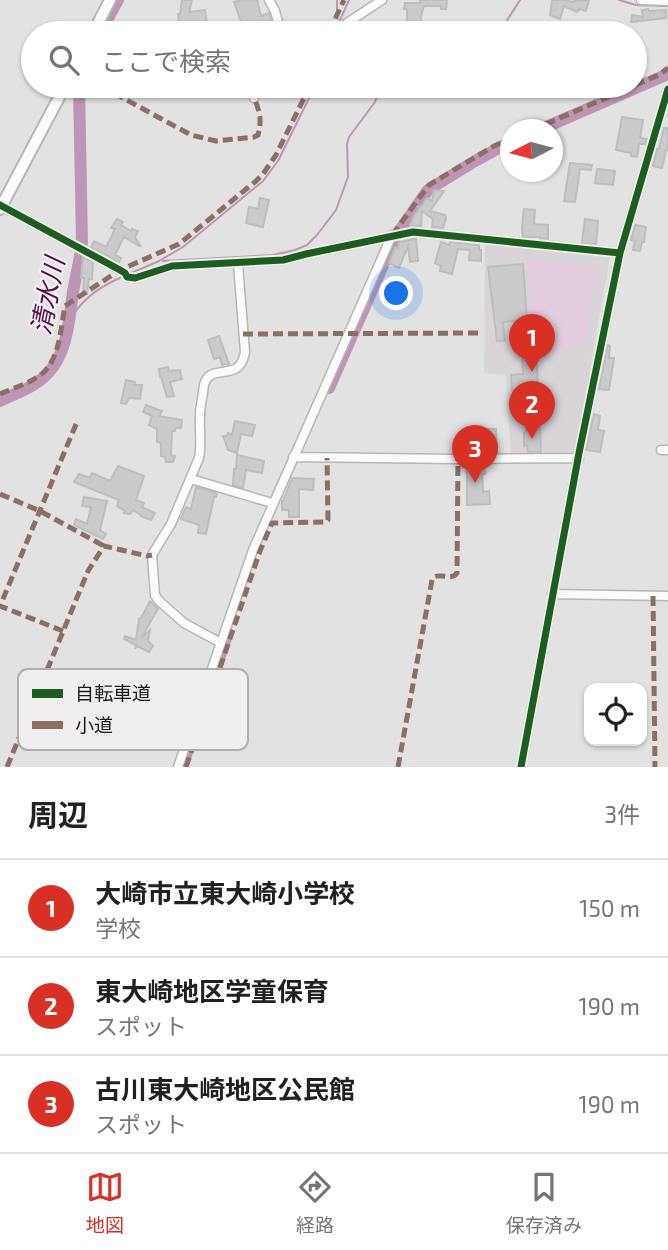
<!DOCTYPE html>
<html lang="ja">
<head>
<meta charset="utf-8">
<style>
	body { margin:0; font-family:"Exo 2","Noto Sans JP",sans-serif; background:#f2f2f2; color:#202124 }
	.controls { position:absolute; right:21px; bottom:21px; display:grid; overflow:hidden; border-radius:14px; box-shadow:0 2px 5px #0004 }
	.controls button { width:63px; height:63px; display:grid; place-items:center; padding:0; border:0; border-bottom:2px solid #e0e0e0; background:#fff; color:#202124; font:35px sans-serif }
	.compass { position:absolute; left:500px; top:119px; width:63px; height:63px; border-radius:50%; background:#fff; box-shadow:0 2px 5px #0004; rotate:264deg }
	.you { position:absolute; left:397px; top:294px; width:24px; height:24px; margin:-18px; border:5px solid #fff; border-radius:50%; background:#1a73e8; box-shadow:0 0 0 10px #1a73e833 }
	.badge { display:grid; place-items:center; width:46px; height:46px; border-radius:50%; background:#d93025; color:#fff; font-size:23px; font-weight:700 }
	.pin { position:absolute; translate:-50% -58px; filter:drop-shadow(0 2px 4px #0008) }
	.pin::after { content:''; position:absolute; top:37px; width:24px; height:21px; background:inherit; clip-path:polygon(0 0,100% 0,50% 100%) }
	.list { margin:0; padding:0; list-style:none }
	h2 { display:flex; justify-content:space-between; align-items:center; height:91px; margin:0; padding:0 28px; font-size:30px }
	h2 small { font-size:23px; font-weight:400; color:#757577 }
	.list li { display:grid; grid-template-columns:46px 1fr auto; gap:21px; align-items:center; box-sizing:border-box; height:98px; padding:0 28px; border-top:2px solid #e0e0e0 }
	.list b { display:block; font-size:26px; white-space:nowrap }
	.list p { margin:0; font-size:23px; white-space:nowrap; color:#757577 }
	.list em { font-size:23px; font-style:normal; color:#757577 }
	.icon { flex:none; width:38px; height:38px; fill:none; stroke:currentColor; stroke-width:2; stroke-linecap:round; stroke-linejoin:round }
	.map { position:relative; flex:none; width:668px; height:767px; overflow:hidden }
	.search { position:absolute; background:#fff; box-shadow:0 2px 5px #0004; left:21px; right:21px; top:21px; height:77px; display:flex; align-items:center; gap:18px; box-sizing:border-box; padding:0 24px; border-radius:38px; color:#757577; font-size:26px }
	.sheet { height:385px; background:#fff }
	nav { display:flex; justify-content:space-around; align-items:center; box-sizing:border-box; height:98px; border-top:2px solid #e0e0e0; background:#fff; font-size:19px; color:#757577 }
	nav a { display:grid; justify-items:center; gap:4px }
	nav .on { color:#d93025 }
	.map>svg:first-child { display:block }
</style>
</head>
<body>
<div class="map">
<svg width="668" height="767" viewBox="0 0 668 767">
	<rect width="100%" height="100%" fill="#e2e2e2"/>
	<path fill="#d9d4d8" d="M485,244L610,258L575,452L511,457L506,375L484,373Z"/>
	<path fill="#e3cdde" d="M527,259L596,268L586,337L562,352H543L540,323L531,321Z"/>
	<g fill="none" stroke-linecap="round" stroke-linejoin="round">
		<path stroke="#bc96b4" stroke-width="2" d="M337,0V9
			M619,0L636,5L668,6
			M340,20L349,0
			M499,33L520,0
			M422,86L429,89L438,86
			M163,261L273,255L295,250L307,245L317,235L336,210L348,177L347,144L349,137L375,102L381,86
			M129,274L159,261L183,247L263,181L278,161L315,86
			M71,318C84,297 101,286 124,276"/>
		<path stroke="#bc96b4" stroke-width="12" d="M100,33L118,0
			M539,130L668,74
			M401,229L428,190L475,161L510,142
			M329,388L395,238
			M0,401C16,393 35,387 47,374C68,353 69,319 73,292C76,275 80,260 82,243L79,86
			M182,767L226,638"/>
	</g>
	<path fill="#cbcbcb" stroke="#bdbdbd" stroke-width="2" d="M182,0H192L189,12L205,10L207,24L187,28L188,33H178L177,26H180L178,14H180Z
		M241,0H257L261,16L269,13L273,30L265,32L263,23L251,26L252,31L245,33L234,2Z
		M420,0H447L446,9H441V6H424L421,16V33H402V24L407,23V9H404L405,3H420Z
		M552,0H565L573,2L574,1L589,0L586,11L580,9L577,12L564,6L560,19L550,15Z
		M648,9L649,11L666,10V18L631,22L632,15L643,17L642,10Z
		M622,117L643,120L640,138L647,139L645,144H639L637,157L631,156V153L616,150Z
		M664,128H668V150H666L662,168L653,166L657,149H659Z
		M570,163L592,165L591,170L580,169L575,202L564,201Z
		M597,169L615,171L613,185L595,183Z
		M434,190L444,191L430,211L445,215L446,218L443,228L432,227L433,219L422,211L421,226H410L414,215L419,209L418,207L420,208L427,198L432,201Z
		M260,198L269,200L263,227L246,223L249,207L258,209Z
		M524,209L535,210L534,224L548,225V239L540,238V237H523L522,227Z
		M117,219L123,222L121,225L131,231L132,229L138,231L135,237L141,247L124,237L115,255L121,258L119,262L91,247L94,241L106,247L115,229L111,228Z
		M585,219L598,221L596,244L582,243Z
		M635,225L646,227L644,242H642L640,251L633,250L635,241L631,240Z
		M413,239H416L418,261L410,262L408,246L399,268L389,263L395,247L398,249L399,242Z
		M441,242L449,245L450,242L479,245V250H481V261L469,260L470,250L458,249L452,274L440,271L441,266L435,263Z
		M83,257L93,263L92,279H89L87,294H83L84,278H81Z
		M523,264L527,320L503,322L505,341H497L488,267Z
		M535,327L541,452H528L527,445L524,446V433L526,432V425H527L525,412L517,413V400L525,401L524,388L512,390L511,375L523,374L522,351H515V340H522L523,329Z
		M219,336L229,364L222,365L220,357L214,359L208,340Z
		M608,345L610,346L609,358H614L609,390L599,389Z
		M168,367V371L180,370L182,379L170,382L174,396L167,397L161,377H160L159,369Z
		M126,380L135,382L134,385H142L140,399L129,398L126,404L121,403Z
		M146,405L162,411L159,416L182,420L181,428H175V431H172L171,455L175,456L173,462H166L165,457L161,456V443L157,442V429L149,425L152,416L143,412Z
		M594,414L600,416L598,430L604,431L600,452L586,450Z
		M235,421L255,425L252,436L241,434L237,453L228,450L223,436H227L228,433L232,435Z
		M484,429H496L497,452H486Z
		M237,455L264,461L262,473L246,470L243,488L233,485L234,469H236Z
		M118,466L144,476L136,500L144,503L142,507L155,513L151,520L141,516V515L133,510L130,514L124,513L125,511L117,506L119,500L74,482L79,474L90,478L92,473L110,481Z
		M467,466H484L485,474L482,475L483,492L489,491L490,504L467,505Z
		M292,478L314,479L313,490L299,489V517H289V510H282V501H283Z
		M196,487L217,493L216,497H214L206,534L198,533L199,525L181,519L186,507L191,509Z
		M84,497L107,501L100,530L106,534L103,539L74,525L76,519L87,524L91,507L82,506Z
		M150,601L158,609L141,638L150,630L148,641L153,646L149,652L137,646L135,649L136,645L124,639L125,636L136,640L139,619L141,618Z"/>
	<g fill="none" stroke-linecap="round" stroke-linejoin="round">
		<g stroke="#b6b6b6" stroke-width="11">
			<path id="street" d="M269,0L275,11L281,33L332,30L341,27L382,0
				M641,0L668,1
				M251,86L254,98
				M0,205L120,270L125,273L127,277L135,278L172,266L283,260L306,254L413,232L620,253
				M661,450H668
				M293,457L458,459L579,458
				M191,479L272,503
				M552,594L668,596
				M221,643L184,623L158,600L155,595L152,555L171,524L199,458C202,444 199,429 200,414C200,407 202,400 203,393C203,392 204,383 205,382C213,363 240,383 245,352L238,264
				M178,767L253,550L392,235
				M521,767L579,453L620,253L668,89"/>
		</g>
		<g stroke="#b6b6b6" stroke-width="14">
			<path id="secondary" d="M93,33L110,0
				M0,209L65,86"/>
		</g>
		<use href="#street" stroke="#fbfbfb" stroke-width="8"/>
		<use href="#secondary" stroke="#fbfbfb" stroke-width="10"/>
		<path stroke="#8d6e63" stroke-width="5" stroke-dasharray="10 5" stroke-linecap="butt" d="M331,33L336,17L344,0
			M635,85L659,75L668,68
			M101,86L191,135L216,141L254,137L258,135C262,120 260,112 254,98
			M532,130L634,86
			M392,235L429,185L494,146L510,139
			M243,334L478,333
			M0,394C14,388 34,382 45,371C60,355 61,326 65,306L68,304L120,270L179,244L256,181L263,174L276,155L310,86
			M0,494L40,511L104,546
			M653,596L655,767
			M63,631L0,606L77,422
			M7,767L88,571L104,546L147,556L152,555
			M186,767L260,551L272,523L325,522L328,520L327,458
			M398,767L432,580L434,577C442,573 451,581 457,573L458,459"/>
		<g stroke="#f1eef0" stroke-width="11">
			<path id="cycleway" d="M0,205L120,270L125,273L127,277L135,278L172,266L283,260L306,254L413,232L620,253
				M521,767L579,453L620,253L668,89"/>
		</g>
		<use href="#cycleway" stroke="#1b5e20" stroke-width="7"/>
	</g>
	<g text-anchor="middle" stroke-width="5" stroke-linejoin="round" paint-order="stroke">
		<g font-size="26" font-style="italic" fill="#510e49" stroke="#f1eef0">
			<text transform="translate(48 296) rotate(-79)" y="9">清水川</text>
		</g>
	</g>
	<rect x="18" y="669" width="230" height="81" rx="10" fill="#f1eef0" stroke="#b1aeb0" stroke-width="2"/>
	<rect x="32" y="689" width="31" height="9" fill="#1b5e20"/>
	<rect x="32" y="721" width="31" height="8" fill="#8d6e63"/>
	<g font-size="19" fill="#1b1a1b">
		<text x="75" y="700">自転車道</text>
		<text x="75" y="732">小道</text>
	</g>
</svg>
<div class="controls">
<button><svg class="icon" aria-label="locate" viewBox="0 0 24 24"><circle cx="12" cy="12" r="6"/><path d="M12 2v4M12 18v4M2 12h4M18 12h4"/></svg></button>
</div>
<svg class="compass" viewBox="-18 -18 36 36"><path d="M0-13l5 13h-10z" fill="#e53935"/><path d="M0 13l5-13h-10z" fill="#757577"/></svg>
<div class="you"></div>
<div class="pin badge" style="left:532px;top:372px">1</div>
<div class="pin badge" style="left:532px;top:439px">2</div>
<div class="pin badge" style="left:475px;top:483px">3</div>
<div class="search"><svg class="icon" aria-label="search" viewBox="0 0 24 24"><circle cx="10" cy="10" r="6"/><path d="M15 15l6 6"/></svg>ここで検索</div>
</div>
<section class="sheet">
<h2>周辺<small>3件</small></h2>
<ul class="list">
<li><span class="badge">1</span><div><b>大崎市立東大崎小学校</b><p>学校</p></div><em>150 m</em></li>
<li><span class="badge">2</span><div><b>東大崎地区学童保育</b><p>スポット</p></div><em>190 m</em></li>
<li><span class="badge">3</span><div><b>古川東大崎地区公民館</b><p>スポット</p></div><em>190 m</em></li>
</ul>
</section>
<nav>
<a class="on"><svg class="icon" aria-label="map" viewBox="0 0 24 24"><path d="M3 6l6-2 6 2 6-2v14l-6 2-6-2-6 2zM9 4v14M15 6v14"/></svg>地図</a>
<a><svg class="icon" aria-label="directions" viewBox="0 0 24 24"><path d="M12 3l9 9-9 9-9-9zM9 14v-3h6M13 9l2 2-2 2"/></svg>経路</a>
<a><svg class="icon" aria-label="saved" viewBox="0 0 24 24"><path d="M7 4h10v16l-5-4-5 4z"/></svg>保存済み</a>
</nav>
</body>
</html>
